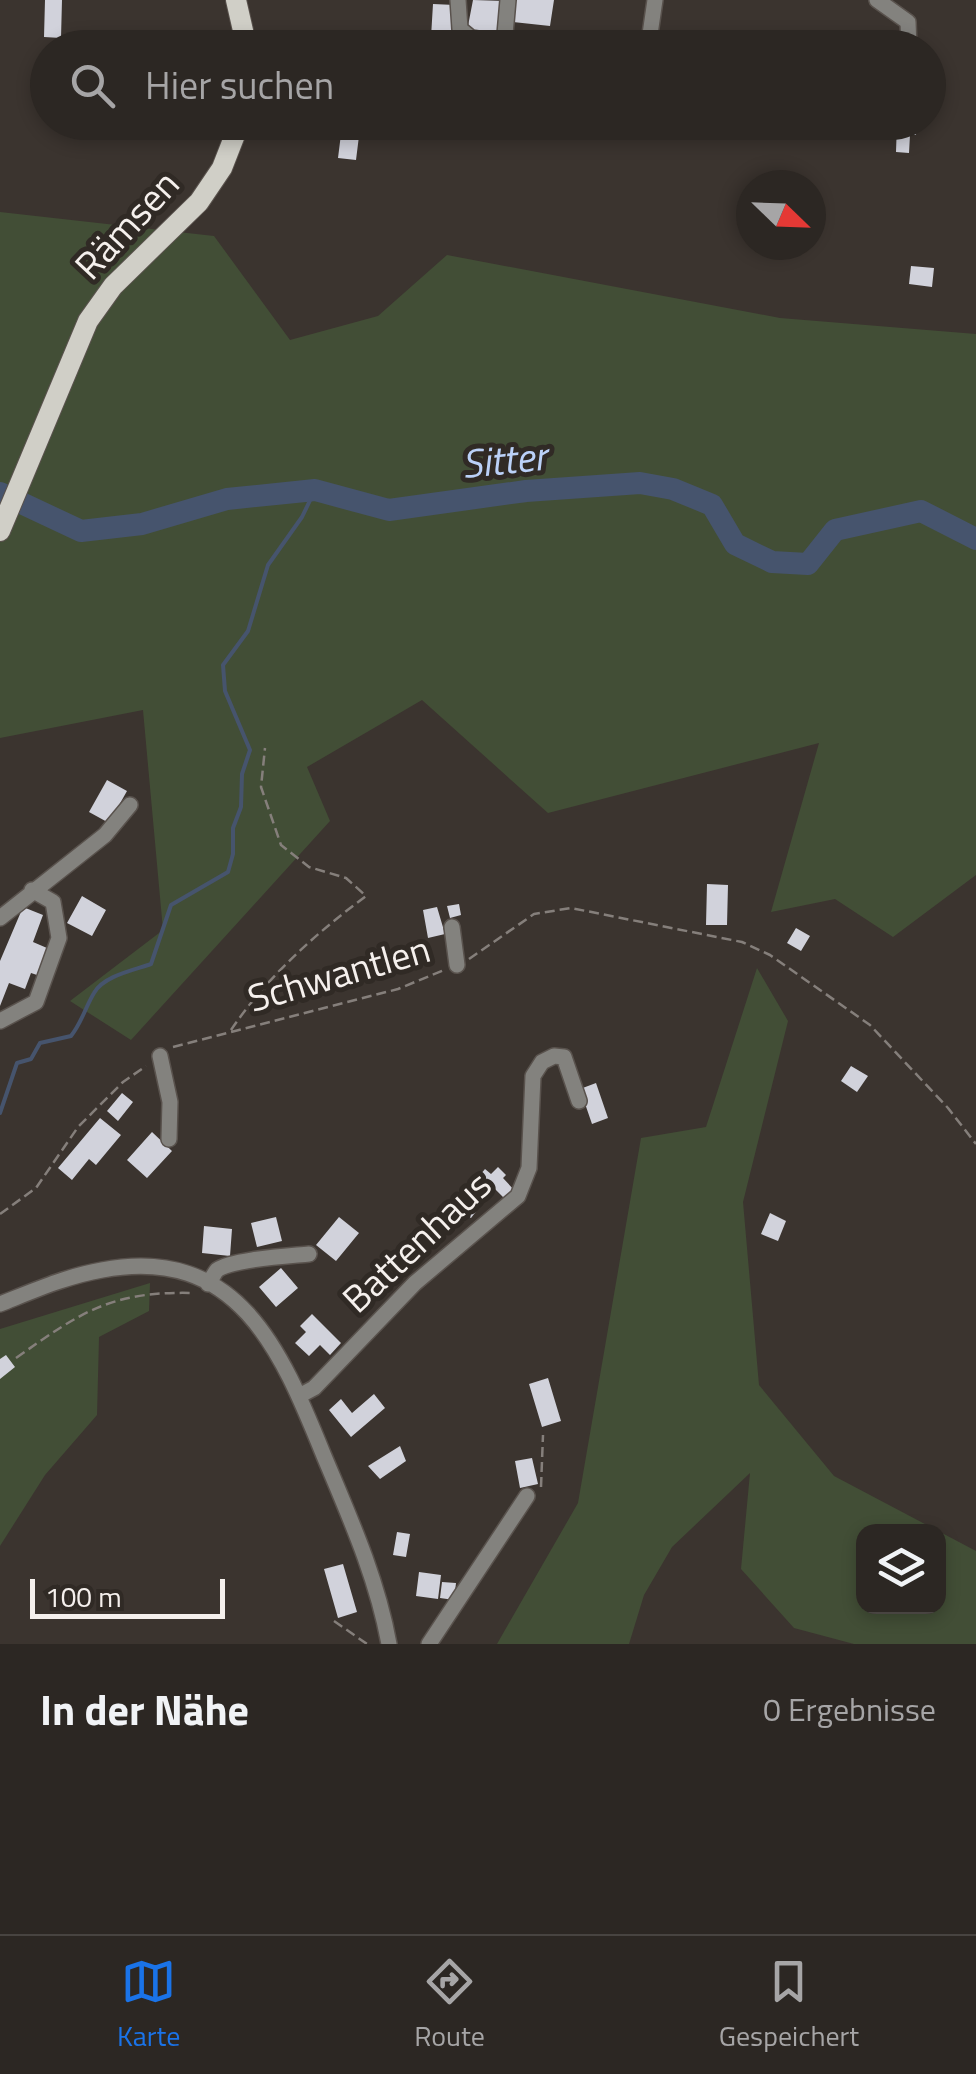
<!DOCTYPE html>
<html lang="de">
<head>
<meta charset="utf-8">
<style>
	body { margin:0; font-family:"Titillium Web",sans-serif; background:#383330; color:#f1f3f6 }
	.controls { position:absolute; right:30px; bottom:30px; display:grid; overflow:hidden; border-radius:20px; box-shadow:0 5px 15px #0003 }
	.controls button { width:90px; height:90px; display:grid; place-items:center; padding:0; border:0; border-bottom:2px solid #484441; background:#2c2723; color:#f1f3f6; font:50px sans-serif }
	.compass { position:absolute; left:736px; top:170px; width:90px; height:90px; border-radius:50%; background:#2c2723; box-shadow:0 5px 15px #0003; rotate:113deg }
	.scale { position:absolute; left:30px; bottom:25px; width:195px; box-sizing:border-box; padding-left:10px; border:5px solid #f5f0ed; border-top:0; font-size:28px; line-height:35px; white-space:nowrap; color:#f5f0ed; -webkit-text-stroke:8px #302a25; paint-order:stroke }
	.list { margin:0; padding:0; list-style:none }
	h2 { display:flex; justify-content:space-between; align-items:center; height:130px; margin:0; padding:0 40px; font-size:42px }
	h2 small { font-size:32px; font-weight:400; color:#a6a5a6 }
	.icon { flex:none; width:55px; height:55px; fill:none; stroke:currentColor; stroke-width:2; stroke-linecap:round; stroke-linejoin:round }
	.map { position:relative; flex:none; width:976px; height:1644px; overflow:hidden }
	.search { position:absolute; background:#2c2723; box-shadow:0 5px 15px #0003; left:30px; right:30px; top:30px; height:110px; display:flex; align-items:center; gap:25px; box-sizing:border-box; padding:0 35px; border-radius:55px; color:#a6a5a6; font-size:38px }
	.sheet { height:290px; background:#2c2723 }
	nav { display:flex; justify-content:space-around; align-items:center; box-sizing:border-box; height:140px; border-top:2px solid #484441; background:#2c2723; font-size:28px; color:#a6a5a6 }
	nav a { display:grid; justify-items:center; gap:5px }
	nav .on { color:#1a73e8 }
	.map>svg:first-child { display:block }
</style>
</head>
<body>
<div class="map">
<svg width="976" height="1644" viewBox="0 0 976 1644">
	<rect width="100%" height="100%" fill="#3b342f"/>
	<path fill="#424e36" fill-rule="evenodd" d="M0,212L214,236L290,340L378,316L447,255L780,318L976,334V875L893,937L835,899L771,912L819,743L548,813L422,700L307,767L330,821L131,1040L70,1001L163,930L143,710L0,738Z
		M757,968L788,1021L743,1202L759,1385L834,1476L976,1551V1644H854L794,1628L741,1569L750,1473L672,1547L644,1595L629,1644H497L578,1503L641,1138L706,1127ZM864,1532H938V1606H864Z
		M150,1283L149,1311L99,1337L97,1415L45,1475L0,1546V1329Z"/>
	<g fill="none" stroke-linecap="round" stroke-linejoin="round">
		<path stroke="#46546d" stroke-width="4" d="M0,1113L17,1063L31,1059L40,1043L71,1036C82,1022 85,1008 94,993C103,976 134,970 151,964L171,905L228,872L233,854V828L241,807L242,774L250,750L225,691L223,665L248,631L268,565L302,517L315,490"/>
		<path stroke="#46546d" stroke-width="22" d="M0,493L81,531L142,524L227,499L315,490L389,510L526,491L640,483L673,489L712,505L735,544L772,562L808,564L835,530L921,511L976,539"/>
	</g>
	<path fill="#d1d2db" d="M45,0H62L61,38L44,37Z
		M473,0L505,1L497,37L467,31Z
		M516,0H554L550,26L513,22Z
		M433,4L455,5L453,38L431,37Z
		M656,41L674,43V48H655Z
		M897,122H917L916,135H910L909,153L896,152Z
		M342,126L360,128L356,160L338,158Z
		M911,266L934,268L932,287L909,284Z
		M107,780L127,791L109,823L89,812Z
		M707,884L728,885L727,925H706Z
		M82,896L106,910L92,936L67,923Z
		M459,904L461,915L450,918L447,906Z
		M23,907L43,915L33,942L47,948L37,975L31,973L25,989L9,983L0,1006V961Z
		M437,907L445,934L428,938L423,910Z
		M796,928L810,936L801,951L787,943Z
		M851,1066L868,1076L857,1092L841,1081Z
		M596,1083L608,1118L592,1124L580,1089Z
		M122,1093L133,1102L118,1121L107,1111Z
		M100,1118L121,1135L96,1165L89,1159L72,1180L58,1168Z
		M152,1132L172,1151L147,1178L127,1160Z
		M498,1167L506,1175L503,1178L515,1191L506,1200L494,1188L471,1218L454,1206L485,1169L491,1174Z
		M770,1213L786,1221L778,1241L761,1234Z
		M276,1217L282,1241L257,1247L251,1223Z
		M339,1217L359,1233L336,1261L316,1245Z
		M430,1219L444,1235L419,1258L405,1243Z
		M204,1226L232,1229L230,1256L202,1253Z
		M281,1268L298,1288L276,1307L259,1287Z
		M312,1314L341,1343L330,1355L320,1345L309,1356L295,1343L306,1332L300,1326Z
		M6,1355L15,1367L0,1379V1359Z
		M548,1378L561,1421L542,1427L529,1384Z
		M374,1394L385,1408L351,1437L329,1410L341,1399L352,1413Z
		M400,1446L406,1461L380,1479L368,1466Z
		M532,1458L538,1484L520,1488L515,1461Z
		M397,1532L410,1534L406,1557L393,1555Z
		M343,1564L357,1612L338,1618L324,1569Z
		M419,1572L441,1575L438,1599L416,1596Z
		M442,1582L456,1583L454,1600L440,1598Z"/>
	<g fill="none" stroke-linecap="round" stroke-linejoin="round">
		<g stroke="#59524d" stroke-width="18">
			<path id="minor" d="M458,0L460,29L471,38L498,42L505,34L508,0
				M877,0L908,22L909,48
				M648,48L655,0
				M0,918L105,835L130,805
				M452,927L457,965
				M0,1021L36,1002L59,938L53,902L32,890
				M160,1056L170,1102L169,1139
				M208,1284C210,1282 215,1272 217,1270C232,1259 289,1256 309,1254
				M0,1304C33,1291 67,1276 102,1270C239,1244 282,1353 324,1456C350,1518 377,1578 389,1644
				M299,1396L314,1388L415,1283L518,1196L529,1168L533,1076L542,1062L554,1056L564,1057L579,1101
				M429,1644L527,1496"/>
		</g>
		<g stroke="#59524d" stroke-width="22">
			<path id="major" d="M236,0L247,48
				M0,531L88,321L113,286L199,202L222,168L240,122"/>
		</g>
		<path stroke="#857f7b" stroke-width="2.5" stroke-dasharray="10 5" stroke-linecap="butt" d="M469,959L534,914L571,908L742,942L770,955L870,1025L948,1108L976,1144
			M231,1030C267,977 315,934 366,896L346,878L309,867L281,845L261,787L265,748
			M173,1047L398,989L444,970
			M0,1214L36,1188L78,1127L123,1082L146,1066
			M16,1358C80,1313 110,1291 192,1293
			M541,1487L543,1435
			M334,1621L367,1644"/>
		<use href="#minor" stroke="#83827e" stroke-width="15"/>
		<use href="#major" stroke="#d0cfc7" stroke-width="20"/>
	</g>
	<g text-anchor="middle" stroke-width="10" stroke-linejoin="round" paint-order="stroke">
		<g font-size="38" fill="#f5f0ed" stroke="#302a25">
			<text transform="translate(127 225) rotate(-47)" y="13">Rämsen</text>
			<text transform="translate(339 974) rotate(-16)" y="13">Schwantlen</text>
			<text transform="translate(417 1242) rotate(-43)" y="13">Battenhaus</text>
		</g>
		<g font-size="40" font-style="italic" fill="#bbd1f8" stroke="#302a25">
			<text transform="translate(504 460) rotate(-6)" y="14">Sitter</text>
		</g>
	</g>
</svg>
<div class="controls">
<button><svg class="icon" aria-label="layers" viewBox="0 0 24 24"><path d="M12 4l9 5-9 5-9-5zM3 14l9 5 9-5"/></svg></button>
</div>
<svg class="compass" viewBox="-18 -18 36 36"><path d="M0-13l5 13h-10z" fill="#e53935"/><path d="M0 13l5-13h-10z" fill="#a6a5a6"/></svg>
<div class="scale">100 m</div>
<div class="search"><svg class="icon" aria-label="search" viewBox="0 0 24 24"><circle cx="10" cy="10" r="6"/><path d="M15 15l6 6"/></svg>Hier suchen</div>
</div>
<section class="sheet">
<h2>In der Nähe<small>0 Ergebnisse</small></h2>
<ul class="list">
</ul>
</section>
<nav>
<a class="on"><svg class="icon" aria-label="map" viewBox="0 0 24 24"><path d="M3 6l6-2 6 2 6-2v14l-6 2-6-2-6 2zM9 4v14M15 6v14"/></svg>Karte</a>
<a><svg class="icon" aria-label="directions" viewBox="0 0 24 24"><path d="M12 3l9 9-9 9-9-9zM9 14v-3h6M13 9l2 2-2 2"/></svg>Route</a>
<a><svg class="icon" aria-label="saved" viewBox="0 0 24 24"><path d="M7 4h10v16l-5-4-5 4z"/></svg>Gespeichert</a>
</nav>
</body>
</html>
